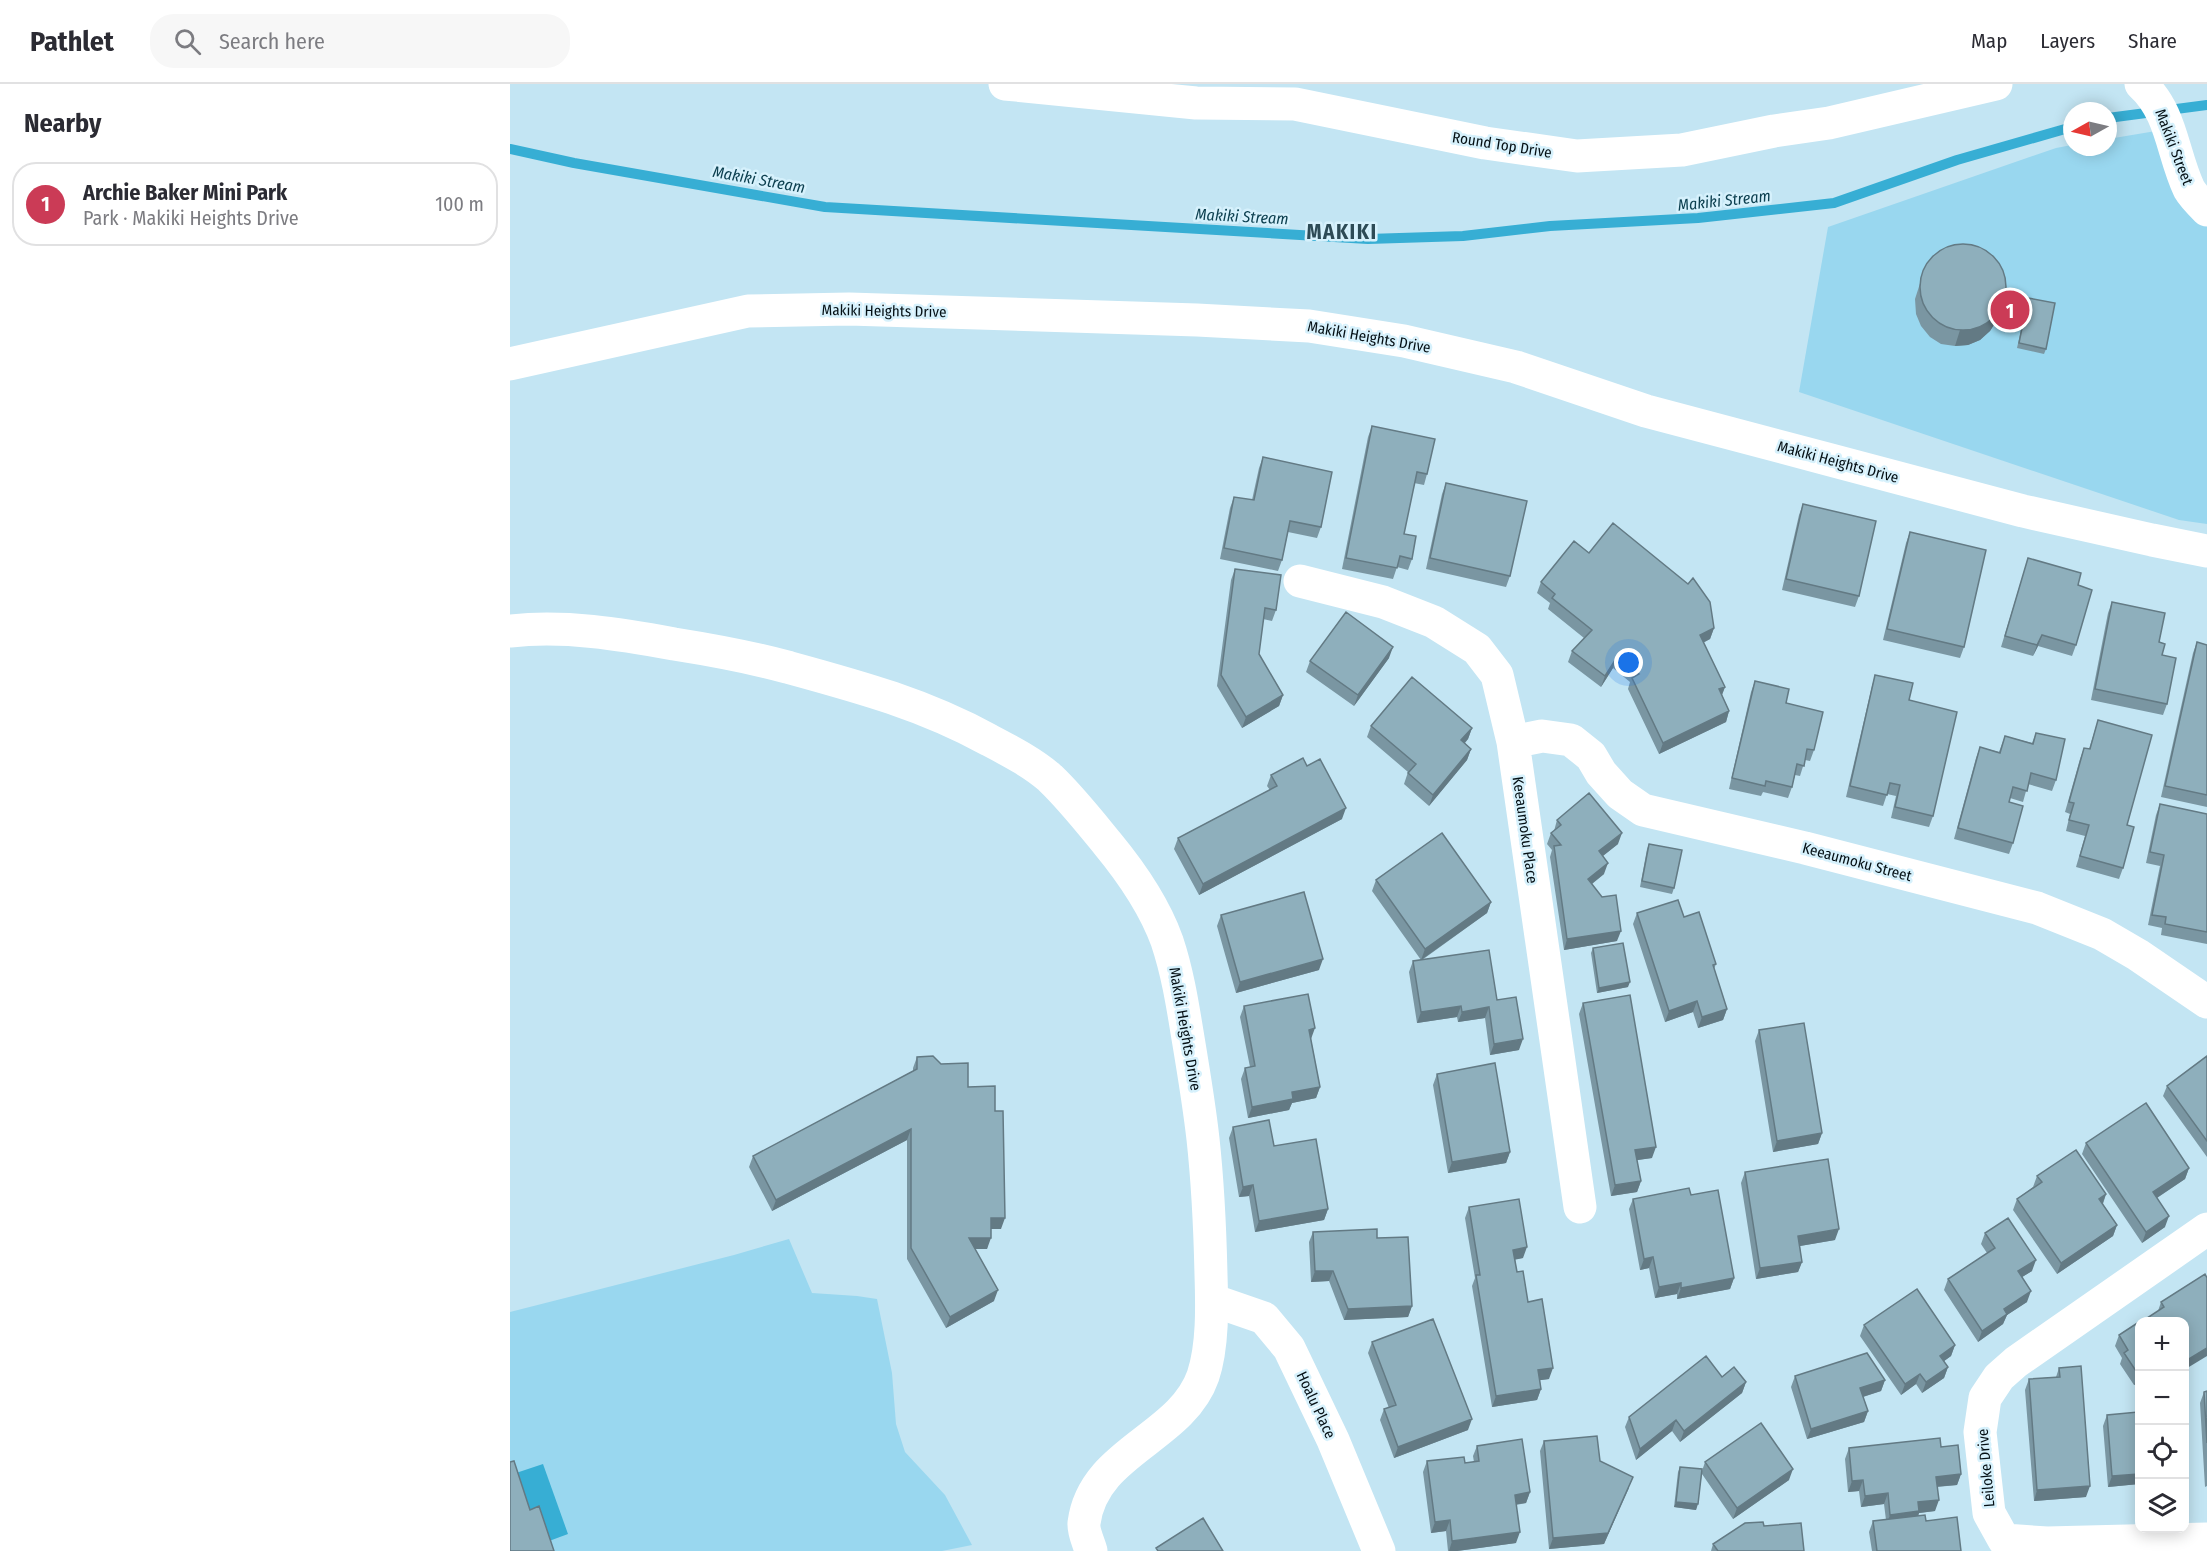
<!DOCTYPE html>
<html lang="en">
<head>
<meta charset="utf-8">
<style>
	body { margin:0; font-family:"Fira Sans Condensed",sans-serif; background:#f7f7f7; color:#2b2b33 }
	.controls { position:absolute; right:18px; bottom:18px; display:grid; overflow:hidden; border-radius:12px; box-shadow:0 3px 15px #0003 }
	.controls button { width:54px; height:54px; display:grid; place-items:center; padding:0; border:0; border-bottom:2px solid #e1e1e2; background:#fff; color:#2b2b33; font:30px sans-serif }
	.compass { position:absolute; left:1553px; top:18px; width:54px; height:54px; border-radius:50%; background:#fff; box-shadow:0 3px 15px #0003; rotate:262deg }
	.you { position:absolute; left:1119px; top:579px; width:21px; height:21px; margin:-15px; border:4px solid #fff; border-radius:50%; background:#1a73e8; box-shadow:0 0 0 9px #1a73e833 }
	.badge { display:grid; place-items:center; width:39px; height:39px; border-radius:50%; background:#cb3b56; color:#fff; font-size:20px; font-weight:700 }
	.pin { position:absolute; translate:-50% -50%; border:3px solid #fff; box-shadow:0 2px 6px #0006 }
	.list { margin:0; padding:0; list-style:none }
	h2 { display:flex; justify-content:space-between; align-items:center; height:78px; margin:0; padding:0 24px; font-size:26px }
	h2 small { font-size:20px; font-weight:400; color:#7c7c81 }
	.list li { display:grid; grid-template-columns:39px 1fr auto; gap:18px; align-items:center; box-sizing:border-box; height:84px; margin:0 12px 12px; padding:0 12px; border:2px solid #e1e1e2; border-radius:24px }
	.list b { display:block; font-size:22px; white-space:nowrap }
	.list p { margin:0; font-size:20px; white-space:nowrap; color:#7c7c81 }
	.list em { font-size:20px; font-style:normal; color:#7c7c81 }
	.icon { flex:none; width:33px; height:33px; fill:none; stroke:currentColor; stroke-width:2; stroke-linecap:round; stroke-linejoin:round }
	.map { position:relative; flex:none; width:1697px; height:1467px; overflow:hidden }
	header { display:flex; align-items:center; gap:36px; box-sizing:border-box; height:84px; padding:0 30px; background:#fff; border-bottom:2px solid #e1e1e2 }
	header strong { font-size:28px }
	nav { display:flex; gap:33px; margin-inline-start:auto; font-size:21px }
	.search { width:420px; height:54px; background:#f7f7f7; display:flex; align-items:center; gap:15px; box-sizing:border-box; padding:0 21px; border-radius:24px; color:#7c7c81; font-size:22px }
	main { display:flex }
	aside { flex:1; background:#fff }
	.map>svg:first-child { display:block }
</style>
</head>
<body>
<header>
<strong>Pathlet</strong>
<div class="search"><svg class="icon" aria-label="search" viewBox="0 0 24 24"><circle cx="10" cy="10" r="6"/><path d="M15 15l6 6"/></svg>Search here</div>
<nav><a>Map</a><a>Layers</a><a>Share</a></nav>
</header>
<main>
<aside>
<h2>Nearby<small></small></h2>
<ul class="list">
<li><span class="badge">1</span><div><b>Archie Baker Mini Park</b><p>Park · Makiki Heights Drive</p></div><em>100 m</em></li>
</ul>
</aside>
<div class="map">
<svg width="1697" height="1467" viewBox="0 0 1697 1467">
	<rect width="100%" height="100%" fill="#c3e5f3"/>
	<path fill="#99d7ef" d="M1652,46L1697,138V440L1669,436L1289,308L1318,143L1546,64L1562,61V63H1598V55Z
		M279,1155L302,1209L347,1212L367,1215L382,1289L386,1340L395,1368L435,1411L462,1461L432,1467H0V1228L224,1171Z"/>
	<path fill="#37aed4" d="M33,1380L58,1450L31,1460L6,1389Z"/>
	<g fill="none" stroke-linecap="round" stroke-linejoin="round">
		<path stroke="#37aed4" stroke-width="10" d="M1598,34L1697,21
			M0,65L64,79L315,123L858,155L953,152L1040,142L1188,134L1324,119L1447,76L1562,43"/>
		<path stroke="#fff" stroke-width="33" d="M790,497L873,518L924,538L967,565L987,591L1003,658L1070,1123
			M1003,658L1032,652L1061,656L1081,672L1091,689L1110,710L1133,726L1295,764L1527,824L1592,850L1628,871L1697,918
			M1697,1145L1506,1278L1489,1293L1475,1314L1470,1348L1479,1429L1494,1456L1537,1459L1697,1455
			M702,1216L754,1234L779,1264L823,1356L869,1467"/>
		<path stroke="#fff" stroke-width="33" d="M495,0L686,19L785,20L975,59L1067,72L1172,66L1264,47L1319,39L1486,0
			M1631,0C1662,28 1662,69 1679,105C1683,112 1691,120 1697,126
			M0,280L238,227L339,225L687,236L799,242L894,257L1006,283L1136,327L1317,375L1513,427L1642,456L1697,467
			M0,547C55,541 110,550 164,560C202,566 240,573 277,583C350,603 413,620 479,656C500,667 523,679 540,694C561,714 579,737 597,759C621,788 644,821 657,857C667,887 672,917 677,948C683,984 689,1019 693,1055C698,1101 700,1145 701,1191C702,1222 703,1262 693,1292C671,1355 583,1367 574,1439C573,1448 579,1459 581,1467"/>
	</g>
	<path fill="#7a96a2" d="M1415,184L1493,220L1487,236L1480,247L1470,256L1458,261L1445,262L1431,260L1420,253L1411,242L1406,230L1405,215Z
		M1518,214L1536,265L1534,270L1507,264Z
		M862,342L917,390L914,401L904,399L894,450L902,475L898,486L887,483L883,495L832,485L858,353Z
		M753,373L811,443L807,454L778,448L772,476L768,487L710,475L720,424L724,413L742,416L749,384Z
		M936,399L1000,492L996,503L916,485L932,410Z
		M1293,420L1349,512L1345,523L1272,506L1289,431Z
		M1400,448L1454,563L1450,574L1373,556L1396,459Z
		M1079,469L1204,544L1200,555L1193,559L1215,603L1212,611L1219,627L1216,638L1149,670L1118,605L1120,598L1103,584L1091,603L1058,578L1062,567L1074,554L1038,525L1040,519L1027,509L1031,498Z
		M1518,474L1568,501L1566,561L1562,572L1528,562L1523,572L1491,563Z
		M725,485L766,526L762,537L753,535L749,570L773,611L769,622L732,644L707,602L721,496Z
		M1602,518L1649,558L1652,571L1657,620L1653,631L1581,616L1598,529Z
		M1687,558L1697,561V723L1651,713L1683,569Z
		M879,574L844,622L796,588L800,577Z
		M1365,591L1399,616L1423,732L1419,743L1381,734L1386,712L1377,710L1373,722L1336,713L1362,602Z
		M1245,597L1276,619L1304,666L1300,677L1295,676L1290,692L1285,691L1282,703L1278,714L1253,708L1251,712L1219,705L1241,608Z
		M1588,636L1617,741L1613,784L1609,795L1566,783L1575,752L1556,747L1560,730L1555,728L1570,675L1574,664L1579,665Z
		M861,642L962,644L958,655L955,659L961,665L957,676L919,722L894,700L898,688L857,653Z
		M1526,649L1546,696L1542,707L1518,700L1513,718L1500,714L1499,718L1503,759L1499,770L1444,755L1466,674L1470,663L1489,668L1495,652L1522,659Z
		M797,682L832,735L689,811L664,765L668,754L760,706L757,702L761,691Z
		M1650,720L1697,730V860L1651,851L1652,844L1638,841L1650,782L1636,779L1646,731Z
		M1047,736L1108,760L1093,772L1094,790L1082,800L1107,857L1054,866L1040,773L1042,766L1037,760L1041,749L1044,747Z
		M1139,760L1164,804L1162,810L1130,803L1137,765Z
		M866,796L981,818L977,829L912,876L987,916L1009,966L980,971L975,934L948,938L947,933L907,939L899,888L903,877L911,876L862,807Z
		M1127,829L1174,833L1206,880L1204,885L1217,925L1213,936L1188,944L1183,928L1155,938L1123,840Z
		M711,831L809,886L726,909L707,842Z
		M1083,864L1118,903L1087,909L1081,869Z
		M1073,919L1142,1074L1127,1076L1131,1097L1127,1108L1101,1112L1069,930Z
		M734,922L801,955L810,1003L806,1014L782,1019L779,1026L738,1034L731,995L735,984L740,983L730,933Z
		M1249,946L1312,1049L1308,1060L1263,1068L1245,957Z
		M1697,972V1073L1653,1012L1657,1002Z
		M407,973L458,1003L485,1027L491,1145H481L477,1165H465L484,1217L436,1244L397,1175V1056L262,1127L239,1083L243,1072L403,987V984Z
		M927,990L1000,1068L996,1079L938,1089L923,1001Z
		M723,1043L764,1062L818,1125L814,1136L745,1148L739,1112L729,1113L719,1054Z
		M1576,1059L1679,1084L1675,1095L1647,1114L1655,1143L1632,1159L1572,1070Z
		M1235,1088L1325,1156L1290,1162L1292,1178L1288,1188L1246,1195L1231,1099Z
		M1527,1092L1596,1110L1593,1120L1607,1141L1603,1152L1547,1190L1503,1126L1507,1115L1523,1103Z
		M1181,1111L1224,1194L1220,1205L1167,1215V1210L1145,1214L1139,1184L1130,1186L1119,1125L1123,1115Z
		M959,1123L1013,1174L1005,1175L1007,1188L1018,1218L1039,1295L1030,1296L1031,1305L1027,1316L982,1323L962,1202L965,1194L955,1134Z
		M803,1148L902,1222L898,1233L834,1236L819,1197L801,1198L799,1158Z
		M1475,1149L1522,1187L1512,1193L1517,1218L1497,1231L1493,1240L1468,1258L1434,1206L1438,1195L1477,1169L1471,1160Z
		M1695,1190L1674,1286L1648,1227L1651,1218Z
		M1629,1238V1298L1624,1301L1610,1280L1612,1274L1605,1262L1609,1251Z
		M1354,1241L1445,1261L1441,1272L1434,1277L1438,1283L1434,1294L1412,1309L1406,1300L1391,1311L1350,1252Z
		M862,1258L958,1346L884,1374L870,1336L874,1325L879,1324L858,1269Z
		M1549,1284L1576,1413L1524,1417L1515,1306L1519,1295L1546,1293Z
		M1285,1292L1375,1296L1371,1307L1353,1313L1358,1327L1354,1338L1297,1355L1281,1303Z
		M1212,1293L1236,1298L1232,1309L1170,1358L1162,1347L1126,1376L1115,1343L1119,1333Z
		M1697,1307V1402L1695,1403L1690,1319L1694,1308Z
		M1597,1331L1629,1400L1598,1403L1593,1342Z
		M1034,1357L1090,1377L1119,1404L1094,1460L1039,1465L1030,1367Z
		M967,1362L1020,1408L1016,1419L1006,1421V1459L947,1467H938L936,1447L921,1449L913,1388L917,1377L955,1379L964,1378L963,1372Z
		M1431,1363L1451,1390L1447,1401L1427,1403L1425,1427L1409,1429L1408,1432L1416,1437L1451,1467H1362L1359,1448L1363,1437L1376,1436L1374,1420L1351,1423L1349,1407L1338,1408L1335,1375L1339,1364Z
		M1195,1378L1279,1396L1223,1435L1192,1390L1186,1426L1164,1423L1168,1388L1170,1383L1192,1387Z
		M1254,1442L1294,1467H1201L1203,1460Z"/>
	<path fill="#637a84" d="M1493,220L1487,236L1480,247L1470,256L1458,261L1445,262L1450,246Z
		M1204,544L1200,555L1186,562L1190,551Z
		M1532,551L1528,562L1523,572L1527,561Z
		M883,563L879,574L844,622L848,611Z
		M1107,573L1103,584L1091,603L1095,592Z
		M1215,603L1211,613L1209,605Z
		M773,611L769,622L732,644L736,633Z
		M1219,627L1216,638L1149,670L1153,659Z
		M962,644L958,655L947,667L951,656Z
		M961,665L957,676L919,722L923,711Z
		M836,724L832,735L689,811L693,800Z
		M1112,749L1108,760L1085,778L1089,767Z
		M1098,779L1094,790L1074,806L1078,795Z
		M981,818L977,829L911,876L915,865Z
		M1111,847L1107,857L1054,866L1057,855Z
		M813,875L809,886L726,909L730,898Z
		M1120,898L1118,903L1087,909L1089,904Z
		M1187,917L1183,928L1155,938L1159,927Z
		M951,922L947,933L907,939L911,928Z
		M979,923L975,934L948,938L952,928Z
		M1217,925L1213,936L1188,944L1192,933Z
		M805,944L801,955L799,946Z
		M1013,955L1009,966L980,971L984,960Z
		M810,1003L806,1014L782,1019L779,1026L738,1034L742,1023L782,1008Z
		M401,1045L397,1056L262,1127L266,1116Z
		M1312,1049L1308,1060L1263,1068L1267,1057Z
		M1146,1063L1142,1074L1121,1077L1125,1066Z
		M1000,1068L996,1079L938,1089L942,1078Z
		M1679,1084L1675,1095L1639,1119L1643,1108Z
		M1131,1097L1127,1108L1101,1112L1105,1101Z
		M743,1101L739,1112L729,1113L733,1103Z
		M1596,1110L1592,1121L1589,1115Z
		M818,1125L814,1136L745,1148L749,1137Z
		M1659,1132L1655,1143L1632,1159L1636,1148Z
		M481,1134H495L491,1145H477Z
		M1607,1141L1603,1152L1547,1190L1551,1179Z
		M1329,1145L1325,1156L1284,1163L1288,1152Z
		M459,1154H481L477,1165H455Z
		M1017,1163L1013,1174L999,1177L1003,1166Z
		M1143,1173L1139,1184L1130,1186L1134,1175Z
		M1526,1176L1522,1187L1504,1198L1508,1187Z
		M1292,1178L1288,1188L1246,1195L1250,1184Z
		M805,1187H823L819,1197L801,1198Z
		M1224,1194L1220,1205L1167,1215L1171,1204Z
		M1171,1199L1167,1210L1145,1214L1149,1203Z
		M488,1206L484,1217L436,1244L440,1233Z
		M1521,1207L1517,1218L1497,1231L1493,1240L1468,1258L1472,1247L1494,1225Z
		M902,1222L898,1233L834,1236L838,1225Z
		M1445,1261L1441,1272L1426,1283L1430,1272Z
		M1697,1264V1272L1674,1286V1278Z
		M1438,1283L1434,1294L1412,1309L1416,1298Z
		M1043,1284L1039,1295L1024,1297L1028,1286Z
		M1629,1289V1298L1624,1301L1628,1290Z
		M1410,1290L1406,1300L1391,1311L1395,1300Z
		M1375,1296L1371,1307L1346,1315L1350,1304Z
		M1236,1298L1232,1309L1170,1358L1174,1347Z
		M1031,1305L1027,1316L982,1323L986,1312Z
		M1358,1327L1354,1338L1297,1355L1301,1345Z
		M962,1335L958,1346L884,1374L888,1363Z
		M1166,1336L1162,1347L1126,1376L1130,1365Z
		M1283,1385L1279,1396L1223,1435L1227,1424Z
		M1451,1390L1447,1401L1422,1403L1426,1393Z
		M1629,1390V1400L1598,1403L1602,1392Z
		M1123,1393L1094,1460L1039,1465L1043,1454Z
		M1674,1394H1678L1674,1404Z
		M1353,1396L1349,1407L1338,1408L1342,1397Z
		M1580,1402L1576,1413L1524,1417L1527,1406Z
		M1020,1408L1016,1419L1001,1421L1005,1411Z
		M1378,1409L1374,1420L1351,1423L1355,1412Z
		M1429,1416L1425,1427L1409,1429L1406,1438L1376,1442L1380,1431L1408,1418Z
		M1166,1418L1188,1420L1186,1426L1164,1423Z
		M940,1436L936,1447L921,1449L925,1438Z
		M1010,1448L1006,1459L947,1467H939L942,1457Z"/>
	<path fill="#8eafbc" stroke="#637a84" stroke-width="1.5" d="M1410 203a43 43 0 1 1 86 0a43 43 0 1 1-86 0Z
		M1518,214L1545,219L1536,265L1509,259Z
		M862,342L925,355L917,390L907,388L894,450L906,452L902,475L890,472L887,484L836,474Z
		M753,373L822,388L811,443L780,437L772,476L714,464L724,413L744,416Z
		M936,399L1017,417L1000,492L920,474Z
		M1293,420L1366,437L1349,512L1276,495Z
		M1103,439L1178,500L1183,494L1200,518L1204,544L1190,551L1215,603L1209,605L1219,627L1153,659L1122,594L1129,590L1107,573L1095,592L1062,567L1082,546L1042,514L1045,510L1031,498L1064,457L1079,469Z
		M1400,448L1476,466L1454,563L1377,545Z
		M1518,474L1571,489L1568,501L1582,506L1566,561L1532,551L1527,561L1495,552Z
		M725,485L771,491L766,526L755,524L749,570L773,611L736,633L711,591Z
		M1602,518L1655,529L1649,558L1655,560L1652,571L1666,574L1657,620L1585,605Z
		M836,528L883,563L848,611L800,577Z
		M1687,558L1697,561V711L1655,702Z
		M1365,591L1403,599L1399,616L1447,628L1423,732L1385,723L1390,701L1380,699L1377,711L1340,702Z
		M902,593L962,644L951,656L961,665L923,711L898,689L906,680L861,642Z
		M1245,597L1279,605L1276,619L1313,628L1304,666L1297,665L1294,682L1287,680L1282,703L1256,697L1255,702L1222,694Z
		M1588,636L1642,651L1617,741L1624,743L1613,784L1570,772L1579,741L1559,736L1564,719L1559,718L1574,664L1580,665Z
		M1526,649L1555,655L1546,696L1521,689L1517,707L1503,703L1499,718L1513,722L1503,759L1448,744L1470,663L1490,669L1495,652L1523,660Z
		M793,674L797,682L810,675L836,724L693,800L668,754L767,702L761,691Z
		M1079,709L1112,749L1089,767L1098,779L1078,795L1092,813L1106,811L1111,847L1057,855L1044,762L1051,761L1041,749L1051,741L1047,736Z
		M1650,720L1697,730V848L1655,840L1656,833L1642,831L1654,771L1640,768Z
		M932,749L981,818L915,865L866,796Z
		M1139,760L1172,766L1164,804L1132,797Z
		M794,808L813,875L730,898L711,831Z
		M1168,816L1174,833L1189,828L1206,880L1203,881L1217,925L1192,933L1187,917L1159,927L1127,829Z
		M1113,859L1120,898L1089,904L1083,864Z
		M979,866L987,916L1006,913L1013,955L984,960L979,923L952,928L951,922L911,928L903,877Z
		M798,910L805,944L799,946L810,1003L782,1008L783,1015L742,1023L735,984L745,982L734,922Z
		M1120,911L1146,1063L1125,1066L1131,1097L1105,1101L1073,919Z
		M1294,939L1312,1049L1267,1057L1249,946Z
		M423,972L431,980L458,979V1003L485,1002V1027H493L495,1134H481V1154H459L488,1206L440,1233L401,1164V1045L266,1116L243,1072L407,985V973Z
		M1697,972V1057L1657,1002Z
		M985,979L1000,1068L942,1078L927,990Z
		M1636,1019L1679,1084L1643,1108L1659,1132L1636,1148L1576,1059Z
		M759,1036L764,1062L806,1055L818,1125L749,1137L743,1101L733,1103L723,1043Z
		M1566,1066L1596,1110L1589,1115L1607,1141L1551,1179L1507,1115L1532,1098L1527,1092Z
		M1318,1075L1329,1145L1288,1152L1292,1178L1250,1184L1235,1088Z
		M1179,1104L1181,1111L1208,1106L1224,1194L1171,1204V1199L1149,1203L1143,1173L1134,1175L1123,1115Z
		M1009,1115L1017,1163L1003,1166L1007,1188L1013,1187L1018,1218L1032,1215L1043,1284L1028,1286L1031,1305L986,1312L966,1191H970L959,1123Z
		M1498,1134L1526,1176L1508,1187L1521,1207L1494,1225L1497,1230L1472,1247L1438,1195L1485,1164L1475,1149Z
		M867,1145V1154L898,1153L902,1222L838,1225L823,1187H805L803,1148Z
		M1695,1190L1697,1194V1264L1674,1278V1238H1631L1654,1223L1651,1218Z
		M1407,1205L1445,1261L1430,1272L1438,1283L1416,1298L1410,1290L1395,1300L1354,1241Z
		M923,1235L962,1335L888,1363L874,1325L886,1321L862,1258Z
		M1629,1238V1289L1628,1290L1614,1269L1618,1266L1609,1251Z
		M1357,1269L1375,1296L1350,1304L1358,1327L1301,1345L1285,1292Z
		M1196,1272L1212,1293L1224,1283L1236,1298L1174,1347L1166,1336L1130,1365L1119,1333Z
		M1571,1282L1580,1402L1527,1406L1519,1295L1550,1293L1549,1284Z
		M1697,1307V1359L1694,1308Z
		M1628,1328L1629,1343V1390L1602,1392L1597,1331Z
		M1251,1339L1283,1385L1227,1424L1195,1378Z
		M1087,1352L1090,1377L1123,1393L1098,1449L1043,1454L1034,1357Z
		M1674,1353L1678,1394H1674Z
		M1430,1354L1431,1363L1448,1361L1451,1390L1426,1393L1429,1416L1408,1418L1409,1427L1380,1431L1378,1409L1355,1412L1353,1396L1342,1397L1339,1364Z
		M1012,1355L1020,1408L1005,1411L1010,1448L942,1457L940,1436L925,1438L917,1377L954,1373L955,1379L969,1377L967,1362Z
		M4,1377L20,1426L29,1422L44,1467H0V1378Z
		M1170,1383L1192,1385L1188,1420L1166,1418Z
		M1415,1431L1416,1437L1447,1433L1451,1467H1367L1363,1437Z
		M693,1434L713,1467H648L646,1464Z
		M1253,1438L1254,1442L1291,1439L1294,1467H1208L1203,1460L1235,1439Z"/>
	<g text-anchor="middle" stroke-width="5" stroke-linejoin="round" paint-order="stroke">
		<g font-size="15" fill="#040f14" stroke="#d6f1fc">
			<text transform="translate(992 61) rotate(9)" y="5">Round Top Drive</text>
			<text transform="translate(1664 63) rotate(69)" y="5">Makiki Street</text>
			<text transform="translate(374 227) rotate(1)" y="5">Makiki Heights Drive</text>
			<text transform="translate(859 253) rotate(10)" y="5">Makiki Heights Drive</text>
			<text transform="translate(1328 378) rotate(15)" y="5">Makiki Heights Drive</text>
			<text transform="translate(1015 746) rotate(82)" y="5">Keeaumoku Place</text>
			<text transform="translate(1347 778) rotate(15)" y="5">Keeaumoku Street</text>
			<text transform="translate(675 945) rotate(80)" y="5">Makiki Heights Drive</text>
			<text transform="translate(806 1321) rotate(65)" y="5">Hoalu Place</text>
			<text transform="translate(1476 1384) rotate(-95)" y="5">Leiloke Drive</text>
		</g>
		<g font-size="16" font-style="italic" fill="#0d4050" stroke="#d6f1fc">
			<text transform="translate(249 95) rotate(10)" y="6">Makiki Stream</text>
			<text transform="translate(1214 116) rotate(-6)" y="6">Makiki Stream</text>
			<text transform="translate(732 132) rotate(3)" y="6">Makiki Stream</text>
		</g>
		<g font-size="21" font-weight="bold" letter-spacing="1.5" fill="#2d4b56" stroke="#d6f1fc">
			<text x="832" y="155">MAKIKI</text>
		</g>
	</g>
</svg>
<div class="controls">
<button>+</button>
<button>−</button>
<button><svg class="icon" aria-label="locate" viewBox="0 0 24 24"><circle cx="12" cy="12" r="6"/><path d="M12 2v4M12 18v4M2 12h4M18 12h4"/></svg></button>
<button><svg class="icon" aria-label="layers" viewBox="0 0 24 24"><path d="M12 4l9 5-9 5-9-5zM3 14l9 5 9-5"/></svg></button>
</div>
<svg class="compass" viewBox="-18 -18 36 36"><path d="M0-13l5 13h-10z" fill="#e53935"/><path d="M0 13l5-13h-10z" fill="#7c7c81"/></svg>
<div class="you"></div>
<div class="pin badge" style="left:1500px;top:226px">1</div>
</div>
</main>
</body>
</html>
